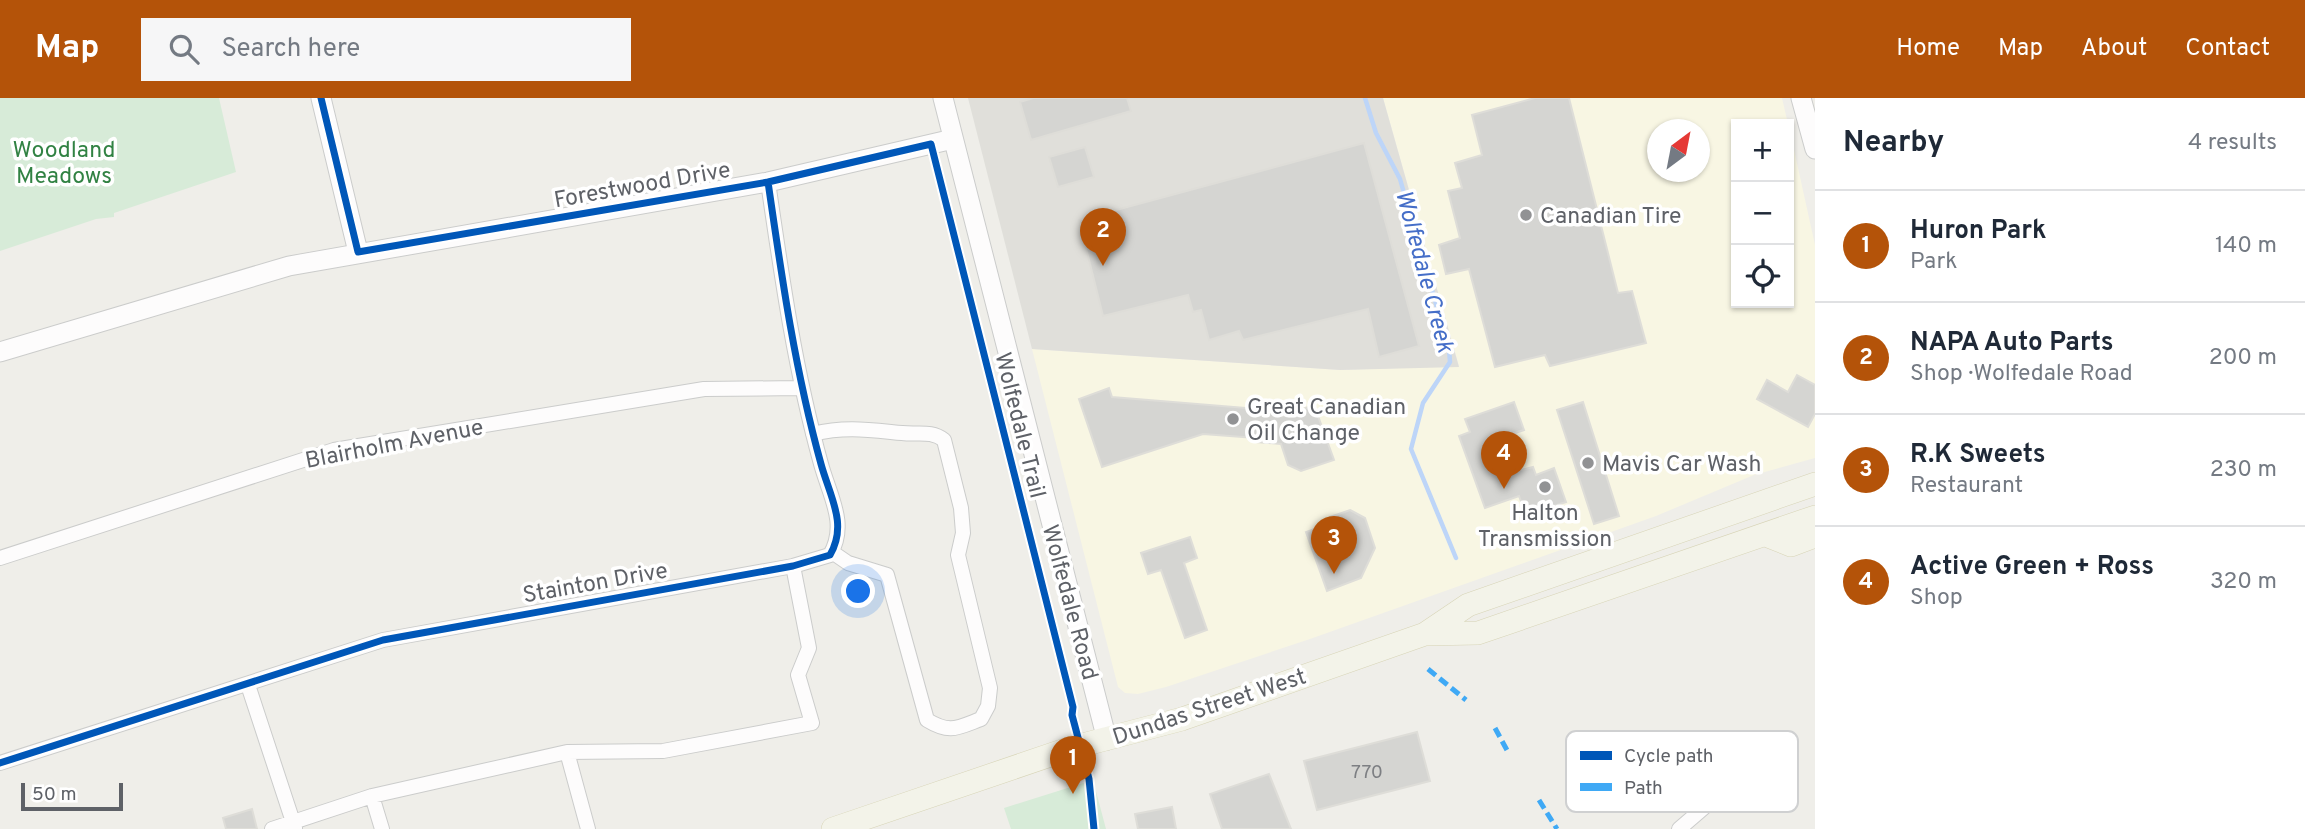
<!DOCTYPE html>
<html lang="en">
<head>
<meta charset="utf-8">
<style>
	body { margin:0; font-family:Overpass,sans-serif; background:#f6f6f7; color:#1f2937 }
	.controls { position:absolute; right:21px; top:21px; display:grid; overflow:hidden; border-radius:0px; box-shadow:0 2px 5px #0004 }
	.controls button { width:63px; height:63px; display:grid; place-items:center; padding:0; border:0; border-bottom:2px solid #e0e1e3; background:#fff; color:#1f2937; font:35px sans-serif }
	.compass { position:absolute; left:1647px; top:21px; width:63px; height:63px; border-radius:50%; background:#fff; box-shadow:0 2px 5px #0004; rotate:32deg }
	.scale { position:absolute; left:21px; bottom:18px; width:102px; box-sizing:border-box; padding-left:7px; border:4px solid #5e6167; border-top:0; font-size:19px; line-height:24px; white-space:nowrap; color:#5e6167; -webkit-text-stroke:5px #fff; paint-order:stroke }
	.you { position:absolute; left:859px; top:494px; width:24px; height:24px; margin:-18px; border:5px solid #fff; border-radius:50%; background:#1a73e8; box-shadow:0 0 0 10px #1a73e833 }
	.badge { display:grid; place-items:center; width:46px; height:46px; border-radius:50%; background:#b45309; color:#fff; font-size:23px; font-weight:700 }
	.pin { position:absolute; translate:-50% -58px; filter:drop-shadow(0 2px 4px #0008) }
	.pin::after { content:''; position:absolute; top:37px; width:24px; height:21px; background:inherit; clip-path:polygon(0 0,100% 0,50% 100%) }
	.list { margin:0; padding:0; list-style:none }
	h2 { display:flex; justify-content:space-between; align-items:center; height:91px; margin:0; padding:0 28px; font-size:30px }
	h2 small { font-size:23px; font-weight:400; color:#747a83 }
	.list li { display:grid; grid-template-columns:46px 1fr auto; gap:21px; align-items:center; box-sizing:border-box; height:112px; padding:0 28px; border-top:2px solid #e0e1e3 }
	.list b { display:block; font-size:26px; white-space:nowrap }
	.list p { margin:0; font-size:23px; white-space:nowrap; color:#747a83 }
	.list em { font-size:23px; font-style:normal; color:#747a83 }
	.icon { flex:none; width:38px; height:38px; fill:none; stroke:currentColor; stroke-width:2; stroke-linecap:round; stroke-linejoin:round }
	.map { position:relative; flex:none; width:1815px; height:731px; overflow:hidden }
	header { display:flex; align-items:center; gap:42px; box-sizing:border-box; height:98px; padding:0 35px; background:#b45309; color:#fff }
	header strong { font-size:33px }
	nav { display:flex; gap:38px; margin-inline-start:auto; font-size:24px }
	.search { width:490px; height:63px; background:#f6f6f7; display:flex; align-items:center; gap:18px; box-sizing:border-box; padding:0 24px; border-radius:0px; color:#747a83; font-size:26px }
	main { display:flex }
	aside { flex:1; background:#fff }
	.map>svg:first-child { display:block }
</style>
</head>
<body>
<header>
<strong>Map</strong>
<div class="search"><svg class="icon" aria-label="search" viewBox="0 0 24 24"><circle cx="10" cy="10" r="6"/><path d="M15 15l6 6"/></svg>Search here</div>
<nav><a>Home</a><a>Map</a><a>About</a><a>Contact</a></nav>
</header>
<main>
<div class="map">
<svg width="1815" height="731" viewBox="0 0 1815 731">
	<rect width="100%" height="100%" fill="#efeee9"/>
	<path fill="#f8f6e3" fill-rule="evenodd" d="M1383,0H1782L1788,26H1736V205H1789V29L1815,147V360L1754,377L1656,418L1310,541L1166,589L1138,596L1125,595L1118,589L1032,251L1340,272L1459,268ZM1658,32H1700V74H1658Z"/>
	<path fill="#e0dfda" d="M968,0H1383L1459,269L1340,272L1032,251Z"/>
	<path fill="#d7ebd8" d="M0,0H219L236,74L114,115V119L96,121L0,153Z
		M1093,682L1106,731H1011L1004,710Z"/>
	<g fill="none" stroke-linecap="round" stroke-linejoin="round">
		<path stroke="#bdd5f8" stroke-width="4.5" d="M1365,0L1376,35L1400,81L1449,251L1450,264L1423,305L1411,351L1456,460"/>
	</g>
	<path fill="#d5d5d2" stroke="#deddd8" stroke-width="2" d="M1033,0H1127L1131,13L1031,42L1020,4Z
		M1535,0H1569L1618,195L1632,193L1646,245L1550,268L1545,257L1495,269L1469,171L1446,176L1439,147L1460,140L1448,93L1462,90L1455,65L1482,57L1472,17Z
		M1364,45L1419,248L1379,259L1368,211L1243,242L1239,233L1209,242L1201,212L1193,214L1188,197L1103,218L1079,122Z
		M1085,49L1094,79L1058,89L1049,59Z
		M1797,277L1815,287V316L1808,329L1757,301L1767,282L1788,294Z
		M1109,290L1112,299L1258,311V306L1284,309L1283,318L1314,307L1334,362L1301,373L1288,367L1281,346L1256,344V340L1203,336L1102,369L1079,301Z
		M1514,304L1524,332L1500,340L1510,370L1519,367L1521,372L1533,369L1536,377L1554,370L1566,404L1526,417L1519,398L1485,410L1459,338L1470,334L1465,321Z
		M1583,304L1619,418L1594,426L1557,312Z
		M1350,412L1365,420L1375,450L1361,480L1327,493L1306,434L1331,425L1330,419Z
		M1190,439L1197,460L1184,465L1207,532L1185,540L1161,472L1148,476L1141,455Z
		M1417,634L1430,683L1317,712L1304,663Z
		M1269,676L1291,731H1222L1210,696Z
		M1172,709L1176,731H1138L1135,716Z
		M252,711L257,731H226L223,720Z"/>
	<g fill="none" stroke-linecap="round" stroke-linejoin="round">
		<g stroke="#cbcccb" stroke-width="16">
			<path id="street" d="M813,336C845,328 870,332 902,335C918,337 931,332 944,342L961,410L963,435L958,457L990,590L988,608L981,621C957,630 950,636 927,622L887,477L848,465L832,454
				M0,460L334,352L704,291L800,290
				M248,587L295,730
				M567,654L588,731
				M0,665L383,542L793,468L830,457C848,426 830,399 821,366C795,272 782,181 768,84
				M372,698L382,731
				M272,731L372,698L567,654L663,653L812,625L798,577L809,550L793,468
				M1679,731L1765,657"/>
		</g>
		<g stroke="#cbcccb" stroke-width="21">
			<path id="secondary" d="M321,0L358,154
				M943,0L1107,642
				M1801,0L1815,51
				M0,254L289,168L768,84L953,41"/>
		</g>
		<g stroke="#d7d4b6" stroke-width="24">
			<path id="primary" d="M1766,437L1791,447L1815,438
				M1425,536L1478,535L1815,419
				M833,731L1071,650L1182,621L1425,536L1468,507L1815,386"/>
		</g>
		<use href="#street" stroke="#fdfcfc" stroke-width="14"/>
		<use href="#secondary" stroke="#fdfcfc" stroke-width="19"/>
		<use href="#primary" stroke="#f3f3e9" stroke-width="23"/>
		<path stroke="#3fa9f5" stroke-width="5" stroke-dasharray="10 5" stroke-linecap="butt" d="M1428,571L1466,602
			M1495,630L1508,654
			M1539,702L1557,731"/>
		<g stroke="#fff" stroke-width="11">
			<path id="cycleway" d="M321,0L358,154L768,84L931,46L1073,609L1072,617L1089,681L1094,731
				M0,665L383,542L793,468L830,457C848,426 830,399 821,366C795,272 782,181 768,84"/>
		</g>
		<use href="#cycleway" stroke="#0057b8" stroke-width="7"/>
	</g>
	<g fill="#919294" stroke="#fff" stroke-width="2.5">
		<circle cx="1526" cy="117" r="7"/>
		<circle cx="1233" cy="321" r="7"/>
		<circle cx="1588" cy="365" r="7"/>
		<circle cx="1545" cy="389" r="7"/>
	</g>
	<g text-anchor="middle" stroke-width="7" stroke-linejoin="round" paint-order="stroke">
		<g font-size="19" fill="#7d7f83">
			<text x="1367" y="680">770</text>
		</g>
		<g font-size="23" fill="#318243" stroke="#fff">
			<text x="64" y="59">Woodland<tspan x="64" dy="26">Meadows</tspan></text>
		</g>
		<g font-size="23" fill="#5e6167" stroke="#fff">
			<text transform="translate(642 86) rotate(-10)" y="8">Forestwood Drive</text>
			<text transform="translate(1021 327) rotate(76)" y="8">Wolfedale Trail</text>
			<text transform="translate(394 345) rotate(-11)" y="8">Blairholm Avenue</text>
			<text transform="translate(595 484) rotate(-10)" y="8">Stainton Drive</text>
			<text transform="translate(1071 504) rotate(75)" y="8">Wolfedale Road</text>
			<text transform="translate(1209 608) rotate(-18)" y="8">Dundas Street West</text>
		</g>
		<g font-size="23" fill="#5e6167" stroke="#fff" text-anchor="start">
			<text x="1540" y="125">Canadian Tire</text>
			<text x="1247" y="316">Great Canadian<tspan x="1247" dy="26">Oil Change</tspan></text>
			<text x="1602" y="373">Mavis Car Wash</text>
			<text x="1545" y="422" text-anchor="middle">Halton<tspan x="1545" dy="26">Transmission</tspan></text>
		</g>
		<g font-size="24" font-style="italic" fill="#456ec8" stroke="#fff">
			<text transform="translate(1425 173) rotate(75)" y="8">Wolfedale Creek</text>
		</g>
	</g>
	<rect x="1566" y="633" width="232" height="81" rx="10" fill="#fff" stroke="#cfd0d1" stroke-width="2"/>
	<rect x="1580" y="653" width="32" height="9" fill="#0057b8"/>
	<rect x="1580" y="685" width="32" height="8" fill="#3fa9f5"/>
	<g font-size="19" fill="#5e6167">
		<text x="1624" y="664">Cycle path</text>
		<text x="1624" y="696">Path</text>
	</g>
</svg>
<div class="controls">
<button>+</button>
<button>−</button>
<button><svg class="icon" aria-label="locate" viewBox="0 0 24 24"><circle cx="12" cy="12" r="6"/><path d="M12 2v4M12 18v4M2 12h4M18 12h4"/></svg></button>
</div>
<svg class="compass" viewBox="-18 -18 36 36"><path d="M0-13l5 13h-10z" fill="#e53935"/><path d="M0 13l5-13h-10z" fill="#747a83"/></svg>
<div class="scale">50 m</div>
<div class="you"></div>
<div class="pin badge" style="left:1073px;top:696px">1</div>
<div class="pin badge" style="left:1103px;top:168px">2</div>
<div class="pin badge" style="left:1334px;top:476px">3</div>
<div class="pin badge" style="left:1504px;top:391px">4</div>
</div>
<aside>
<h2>Nearby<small>4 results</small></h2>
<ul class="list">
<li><span class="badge">1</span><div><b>Huron Park</b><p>Park</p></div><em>140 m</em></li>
<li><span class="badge">2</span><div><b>NAPA Auto Parts</b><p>Shop · Wolfedale Road</p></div><em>200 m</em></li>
<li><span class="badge">3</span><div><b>R.K Sweets</b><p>Restaurant</p></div><em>230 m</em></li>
<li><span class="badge">4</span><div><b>Active Green + Ross</b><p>Shop</p></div><em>320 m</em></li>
</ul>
</aside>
</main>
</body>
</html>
